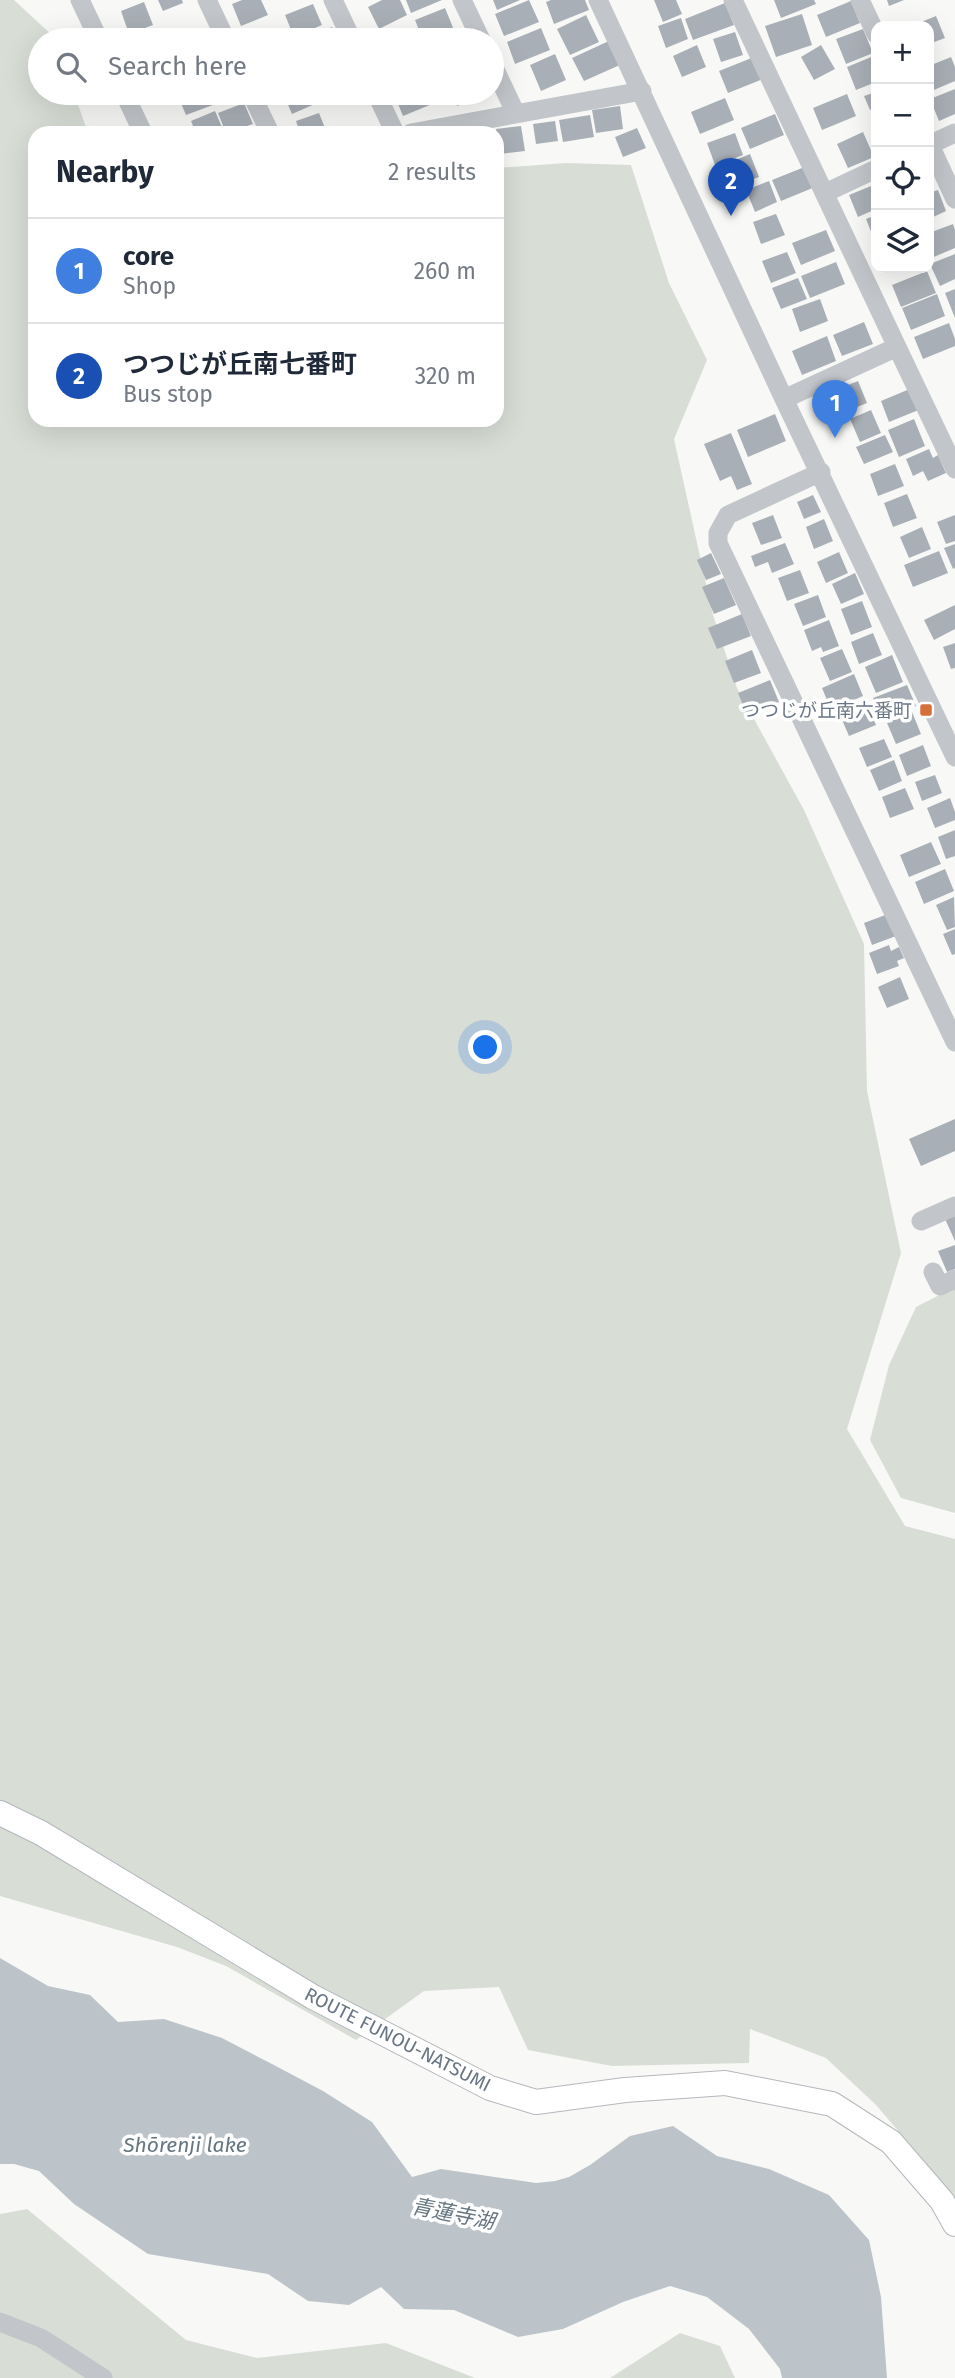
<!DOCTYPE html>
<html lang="en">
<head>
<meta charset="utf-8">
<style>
	body { margin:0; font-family:"Fira Sans","Noto Sans JP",sans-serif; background:#f6f6f7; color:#1f2937 }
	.controls { position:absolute; right:21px; top:21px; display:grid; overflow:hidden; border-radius:14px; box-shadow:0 7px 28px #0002 }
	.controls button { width:63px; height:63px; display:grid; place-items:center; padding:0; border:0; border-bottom:2px solid #e0e1e3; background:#fff; color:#1f2937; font:35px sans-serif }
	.you { position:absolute; left:486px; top:1048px; width:24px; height:24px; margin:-18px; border:5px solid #fff; border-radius:50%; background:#1a73e8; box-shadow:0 0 0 10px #1a73e833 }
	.badge { display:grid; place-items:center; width:46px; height:46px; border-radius:50%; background:#1a73e8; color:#fff; font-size:23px; font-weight:700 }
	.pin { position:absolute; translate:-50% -58px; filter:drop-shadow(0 2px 4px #0008) }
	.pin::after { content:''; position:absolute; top:37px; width:24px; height:21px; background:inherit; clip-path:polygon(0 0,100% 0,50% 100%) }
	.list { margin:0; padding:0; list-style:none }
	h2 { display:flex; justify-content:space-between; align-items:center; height:91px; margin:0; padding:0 28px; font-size:30px }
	h2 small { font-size:23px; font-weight:400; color:#747a83 }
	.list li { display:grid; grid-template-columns:46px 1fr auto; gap:21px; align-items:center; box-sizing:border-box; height:105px; padding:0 28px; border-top:2px solid #e0e1e3 }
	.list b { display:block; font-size:26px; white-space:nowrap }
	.list p { margin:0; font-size:23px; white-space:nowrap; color:#747a83 }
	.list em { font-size:23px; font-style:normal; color:#747a83 }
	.icon { flex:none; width:38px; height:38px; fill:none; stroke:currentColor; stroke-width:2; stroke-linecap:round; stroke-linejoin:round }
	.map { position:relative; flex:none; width:955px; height:2378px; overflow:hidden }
	.search { position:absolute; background:#fff; box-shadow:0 7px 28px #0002; left:28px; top:28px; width:476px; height:77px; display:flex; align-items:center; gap:18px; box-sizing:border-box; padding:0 24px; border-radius:38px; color:#747a83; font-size:26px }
	.panel { position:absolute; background:#fff; box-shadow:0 7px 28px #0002; left:28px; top:126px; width:476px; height:301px; border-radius:21px }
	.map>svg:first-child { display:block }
</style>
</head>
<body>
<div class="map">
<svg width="955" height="2378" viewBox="0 0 955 2378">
	<rect width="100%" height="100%" fill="#f8f9f6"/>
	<path fill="#d8ddd6" d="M0,0H14L53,36L54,40H40V93H74L88,133H35V420H497V168L566,163L631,165L669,283L707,360L674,439L713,615L737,688L804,810L864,944L867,1091L901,1253L847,1429L905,1526L955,1539V2201L938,2177L876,2105L826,2058L750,2029L749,2063L612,2066L528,2050L499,1987L424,1991L356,2040L226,1966L177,1947L0,1896Z
		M955,1287V1513L901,1498L870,1440L889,1365L916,1307Z
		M27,2209L186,2340L257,2358L386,2343L475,2378H0V2214Z
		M680,2333L720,2346L735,2378H610Z"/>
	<path fill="#bcc4ca" d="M0,1958L48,1986L90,1995L118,2022L164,2019L222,2038L272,2064L323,2091L372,2122L412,2177L441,2169L536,2183L555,2181L569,2177L590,2165L630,2136L673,2126L717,2156L769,2169L829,2195L869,2240L881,2297L887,2378H782L780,2369L749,2329L707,2297L670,2286L623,2302L563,2329L518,2337L454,2310L404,2309L381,2287L349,2305L308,2301L268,2274L148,2254L74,2204L39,2171L14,2164H0Z"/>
	<path fill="#a9afb6" d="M158,0H182L183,3L163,11Z
		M242,0H261L268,15L241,26L232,4Z
		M382,0H400L407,15L379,29L368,7Z
		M406,0H442L411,13Z
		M493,0H520L497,10Z
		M529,0L539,22L504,36L495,14Z
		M551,0H585L589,10L554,24L546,2Z
		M654,0H676L682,14L663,22Z
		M774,0H814L816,4L781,18Z
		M887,0H904L889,6Z
		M851,1L860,23L826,37L817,15Z
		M144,2L153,25L129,34L121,11Z
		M725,3L734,25L693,40L685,19Z
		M313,4L322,25L294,37L285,15Z
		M445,8L454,30L429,40H423L415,20Z
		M802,14L812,45L776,57L765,26Z
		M586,15L599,42L570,55L557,29Z
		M936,16L945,38L929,44V26H911Z
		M681,18L688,39L666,48L658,26Z
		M332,27L337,40H307L306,38Z
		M541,28L550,50L515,64L507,42Z
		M863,29L873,53L846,64L836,39Z
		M414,30L418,40H389Z
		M159,32L162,40H140Z
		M735,32L743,55L721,62L713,39Z
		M611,40L622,64L584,81L572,58Z
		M697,45L706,67L682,77L673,56Z
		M821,45L835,69L814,80L801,57Z
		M555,54L566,80L541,91L530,65Z
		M876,55V82L856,90L847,67Z
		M754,57L763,79L728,93L719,71Z
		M951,57L955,67V81L929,92V66Z
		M955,89V114L939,121L930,99Z
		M876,92V107L870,110L864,96Z
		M217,93L221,102L186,115L177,94Z
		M283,93H310L315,104L292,114Z
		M398,93H433L437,102L403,116L394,94Z
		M452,93H489L457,106Z
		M847,94L856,116L822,130L813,108Z
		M725,98L734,120L700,134L691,112Z
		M244,103L253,124L226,133L218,113Z
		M620,106L623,129L596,133L592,110Z
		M215,111L224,132L196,133L191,121Z
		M319,113L327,133H300L296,121Z
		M775,114L784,135L750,149L741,128Z
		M590,115L594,137L563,142L559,120Z
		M555,121L558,141L536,144L533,124Z
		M258,125L261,133H239Z
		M521,126L525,151L500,154L496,129Z
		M637,128L646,148L623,157L615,137Z
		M863,132L874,157L848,168L837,144Z
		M735,133L743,155L715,165L707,143Z
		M750,154L759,177L740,184L731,162Z
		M807,166L815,187L781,201L772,180Z
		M769,181L777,202L755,212L746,190Z
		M876,184V209L858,217L849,195Z
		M938,190L946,211L929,219V193Z
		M776,214L785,235L761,244L753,222Z
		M876,215V244L866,219Z
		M953,224L955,230V248L929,259V233Z
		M826,230L835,251L801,265L792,243Z
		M787,252L796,273L771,283L762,261Z
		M955,254V279L940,286L930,264Z
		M836,262L845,284L810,298L801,276Z
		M927,271L936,293L901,307L892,285Z
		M798,278L807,299L781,309L772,288Z
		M955,289V318L945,293Z
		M937,294L945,316L911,330L902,308Z
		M820,299L828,321L800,332L792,309Z
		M864,322L873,344L842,356L833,335Z
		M949,323L955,339V346L923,359L914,337Z
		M827,336L836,361L802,375L792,351Z
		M858,381L867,403L832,417L823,395Z
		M912,388L921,409L889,422L881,401Z
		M871,410L881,433L860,442L850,419Z
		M775,414L786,441L748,457L737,430Z
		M914,419L925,446L899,457L888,430Z
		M731,433L752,484L737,490L731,476L720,481L704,444Z
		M885,435L893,452L864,464L856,447Z
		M929,449L933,458L938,455L946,473L928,481L923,471L913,476L906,459Z
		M895,464L904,486L878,496L870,474Z
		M907,494L917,518L893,527L884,503Z
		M813,495L821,512L804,519L797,502Z
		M773,515L782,538L761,545L752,523Z
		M955,515V541L946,544L937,522Z
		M824,519L833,541L814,549L806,527Z
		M922,527L931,549L909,558L900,537Z
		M785,543L794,564L772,573L768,562L755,567L751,556Z
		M955,544V568L953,569L944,548Z
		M939,551L948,573L913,587L904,565Z
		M839,552L848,573L826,583L817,562Z
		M711,553L721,574L706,580L697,560Z
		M800,570L809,593L787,601L778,578Z
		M855,573L864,594L841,604L832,584Z
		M724,578L736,605L714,614L702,587Z
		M818,595L826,617L803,626L794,604Z
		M862,601L872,627L851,635L841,609Z
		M955,605V629L934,640L924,620Z
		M742,614L751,636L717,649L708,628Z
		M829,620L839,646L823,652L821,647L812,651L804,630Z
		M873,633L882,655L859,664L851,642Z
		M955,643V668L951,669L943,647Z
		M842,649L852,672L830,681L820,658Z
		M752,650L761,673L734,683L725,661Z
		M892,655L903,682L876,693L865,667Z
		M854,674L863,696L831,710L822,688Z
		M770,680L779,702L747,715L738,693Z
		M907,685L916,706L882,720L873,698Z
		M867,704L876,725L849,736L840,715Z
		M912,712L921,734L896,744L887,723Z
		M884,739L892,757L867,767L859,748Z
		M923,745L931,766L907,776L899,755Z
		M894,760L902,781L879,791L870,770Z
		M935,775L942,793L922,801L915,782Z
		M905,788L914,809L890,818L882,797Z
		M950,798L955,812V820L935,828L927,808Z
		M955,830V856L946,859L938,837Z
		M931,842L941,864L909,877L900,855Z
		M945,869L954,891L924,904L915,882Z
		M954,897L955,927L947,930L936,905Z
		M888,914L896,936L872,945L864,923Z
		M955,929V954L952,955L943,934Z
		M889,945L891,951L899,947L904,958L897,961L899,966L877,974L869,953Z
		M900,977L909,999L887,1008L878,987Z
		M955,1119V1151L921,1166L909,1139Z
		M955,1215V1241L945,1219Z
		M955,1245V1269L947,1272L938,1251Z"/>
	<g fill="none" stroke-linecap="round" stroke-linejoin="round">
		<g stroke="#b4b7bc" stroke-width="26">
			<path id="major" d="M0,1813L41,1833L313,1997L490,2088L536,2102L625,2090L725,2083L832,2104L891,2142L942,2201L955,2224"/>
		</g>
		<path stroke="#c2c5c9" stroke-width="19" d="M80,0L99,40
			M207,0L226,40
			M333,0L352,40
			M462,0L481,40
			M598,0L784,399L955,757
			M733,0L897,347L784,399
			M860,0L876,34
			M492,63L516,114
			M124,93L143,133
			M251,93L270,133
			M376,93L395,133
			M411,133L642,91
			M929,143L955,199
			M929,145L955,133
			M825,193L876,169
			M897,347L955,469
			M821,472L728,515L718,533V543L955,1042
			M921,1221L955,1206
			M933,1272L940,1286L955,1279
			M0,2322L41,2338L103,2378"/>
		<use href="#major" stroke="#fff" stroke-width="24"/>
	</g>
	<rect fill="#d66f39" stroke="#fff" stroke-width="2.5" x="919" y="703" width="14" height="14" rx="3.5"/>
	<g text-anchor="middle" stroke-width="7" stroke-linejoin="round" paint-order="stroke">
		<g font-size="19" fill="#6a7685" stroke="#fff" text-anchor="end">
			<text x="912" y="717">つつじが丘南六番町</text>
		</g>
		<g font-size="19" fill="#6a7685" stroke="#fff">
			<text transform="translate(398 2039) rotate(27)" y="7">ROUTE FUNOU-NATSUMI</text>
		</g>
		<g font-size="21" font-style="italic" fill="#667680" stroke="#fff">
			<text x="185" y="2152">Shōrenji lake</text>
			<text transform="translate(453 2214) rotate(11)" y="7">青蓮寺湖</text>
		</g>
	</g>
</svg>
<div class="controls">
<button>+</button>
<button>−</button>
<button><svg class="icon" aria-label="locate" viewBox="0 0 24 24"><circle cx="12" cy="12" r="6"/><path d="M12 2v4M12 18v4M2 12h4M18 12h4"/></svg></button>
<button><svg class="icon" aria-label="layers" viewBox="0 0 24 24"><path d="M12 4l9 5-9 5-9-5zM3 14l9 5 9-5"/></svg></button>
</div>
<div class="you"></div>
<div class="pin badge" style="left:835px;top:438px;background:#3f7fe0">1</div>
<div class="pin badge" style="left:731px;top:216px;background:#1a4fb4">2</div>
<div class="search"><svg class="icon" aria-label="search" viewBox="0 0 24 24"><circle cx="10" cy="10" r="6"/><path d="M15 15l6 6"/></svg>Search here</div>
<section class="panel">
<h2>Nearby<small>2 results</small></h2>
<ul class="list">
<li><span class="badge" style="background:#3f7fe0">1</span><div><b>core</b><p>Shop</p></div><em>260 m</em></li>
<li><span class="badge" style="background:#1a4fb4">2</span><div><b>つつじが丘南七番町</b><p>Bus stop</p></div><em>320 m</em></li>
</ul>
</section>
</div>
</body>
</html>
